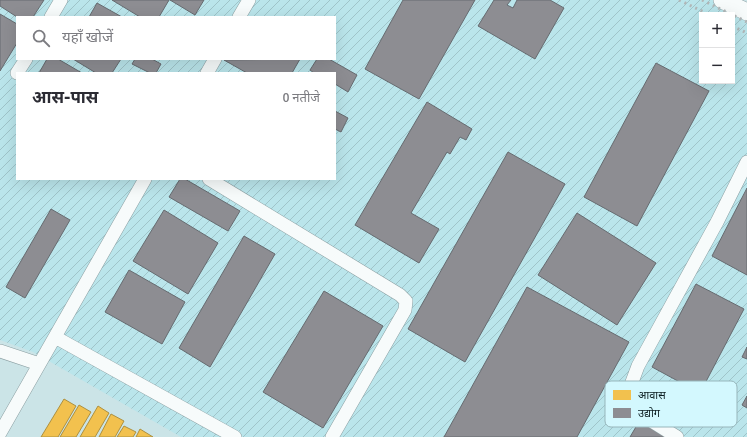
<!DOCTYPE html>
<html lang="hi">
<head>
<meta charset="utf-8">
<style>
	body { margin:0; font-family:Signika,"Noto Sans Devanagari",sans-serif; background:#f7f7f7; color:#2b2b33 }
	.controls { position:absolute; right:12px; top:12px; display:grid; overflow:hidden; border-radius:0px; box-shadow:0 4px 16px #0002 }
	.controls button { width:36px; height:36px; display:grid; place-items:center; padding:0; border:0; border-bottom:1px solid #e1e1e2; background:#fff; color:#2b2b33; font:20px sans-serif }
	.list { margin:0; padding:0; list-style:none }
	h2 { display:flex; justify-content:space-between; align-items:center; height:52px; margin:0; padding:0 16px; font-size:17px }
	h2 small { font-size:13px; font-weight:400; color:#7c7c81 }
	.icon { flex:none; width:22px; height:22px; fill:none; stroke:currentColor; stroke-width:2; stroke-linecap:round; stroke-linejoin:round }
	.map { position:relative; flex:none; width:747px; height:437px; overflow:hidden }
	.search { position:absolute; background:#fff; box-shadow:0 4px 16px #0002; left:16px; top:16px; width:320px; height:44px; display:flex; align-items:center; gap:10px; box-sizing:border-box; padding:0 14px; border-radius:0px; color:#7c7c81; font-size:15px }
	.panel { position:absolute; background:#fff; box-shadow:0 4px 16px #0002; left:16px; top:72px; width:320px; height:108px; border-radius:0px }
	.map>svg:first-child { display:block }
</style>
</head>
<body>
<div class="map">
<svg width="747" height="437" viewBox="0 0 747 437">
	<defs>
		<pattern id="industrial-furrows" width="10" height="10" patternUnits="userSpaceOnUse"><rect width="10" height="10" fill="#bae5eb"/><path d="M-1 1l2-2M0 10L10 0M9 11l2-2" fill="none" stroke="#9fc4c9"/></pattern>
	</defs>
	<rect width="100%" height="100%" fill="#cbe4e7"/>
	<path fill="url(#industrial-furrows)" fill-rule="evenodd" d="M0,0H727L747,9V437H181L33,352L0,340ZM702,15H732V81H702ZM17,17H335V59H17ZM17,73H335V179H17Z"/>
	<path fill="#f2c14e" stroke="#ad9040" d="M64,399L76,406L58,437H41Z
		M79,405L91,412L76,437H60Z
		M98,406L109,413L95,437H80Z
		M111,414L124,421L115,437H99Z
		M124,426L136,432L133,437H117Z
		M140,429L153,437H136Z"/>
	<path fill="#8d8d92" stroke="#666b70" d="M0,0H44L33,17H17L0,6Z
		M112,0H169L159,17H140Z
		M170,0H204L195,15Z
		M403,0H475L419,99L365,69Z
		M494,0H511L507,5L513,8L517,0H550L564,8L535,59L478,26Z
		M97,3L122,17H89Z
		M0,14L17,24V43L0,71Z
		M47,59H58L82,73H39Z
		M73,59H121L112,73H96Z
		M135,59H152L161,64L156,73H150L132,64Z
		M300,59L292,73H247L224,60Z
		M317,59H329L357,75L348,92L335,84V73H314L310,70Z
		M656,63L709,91L637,226L584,197Z
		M427,102L472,129L466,140L460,137L450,154L447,152L411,213L439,229L419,263L355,225Z
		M335,111L348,118L341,132L335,129Z
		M508,152L565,184L465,362L408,329Z
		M180,179H185L240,211L228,231L169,197Z
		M747,188V275L712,256Z
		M51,209L70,220L25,298L6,287Z
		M164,210L218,243L188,294L133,261Z
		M577,213L656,263L617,325L538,275Z
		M244,236L275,254L210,367L179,348Z
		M129,270L185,302L162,344L105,312Z
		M696,284L744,309L700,393L652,367Z
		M527,287L629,342L577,437H444Z
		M324,291L383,326L323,428L263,392Z
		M747,347V359L742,357Z
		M747,396V408L742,405Z
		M640,420L669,437H630Z"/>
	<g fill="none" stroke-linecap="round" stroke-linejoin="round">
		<g stroke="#8b9fa2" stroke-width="14">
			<path id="minor" d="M51,17L61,0
				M239,17L249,0
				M17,73L26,59
				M207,73L215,59
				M209,179L400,295L406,301L405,310L332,437
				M55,337L235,437
				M0,351L39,364
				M0,433L145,179
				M677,437L629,407L626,398L638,366L717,222L747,162"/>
		</g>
		<g stroke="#8b9fa2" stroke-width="18">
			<path id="major" d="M722,0L747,12"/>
		</g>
		<use href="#minor" stroke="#f7fbfb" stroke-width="13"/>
		<use href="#major" stroke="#f7fbfb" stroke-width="17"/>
		<path stroke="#b1b7b8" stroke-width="3" stroke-dasharray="2 4" stroke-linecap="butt" d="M679,0L710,15
			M702,0L747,22
			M732,26L747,33"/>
	</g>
	<rect x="605" y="381" width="132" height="46" rx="6" fill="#d3f8fe" stroke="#97b6bb" stroke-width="1"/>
	<rect x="613" y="390" width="18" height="10" fill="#f2c14e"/>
	<rect x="613" y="408" width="18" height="10" fill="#8d8d92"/>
	<g font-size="11" fill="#0b1d20">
		<text x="638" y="399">आवास</text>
		<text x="638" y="417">उद्योग</text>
	</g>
</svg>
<div class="controls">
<button>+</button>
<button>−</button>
</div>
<div class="search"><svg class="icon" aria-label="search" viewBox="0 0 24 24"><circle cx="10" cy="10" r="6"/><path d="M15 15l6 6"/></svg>यहाँ खोजें</div>
<section class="panel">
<h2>आस-पास<small>0 नतीजे</small></h2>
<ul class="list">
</ul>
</section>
</div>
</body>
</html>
